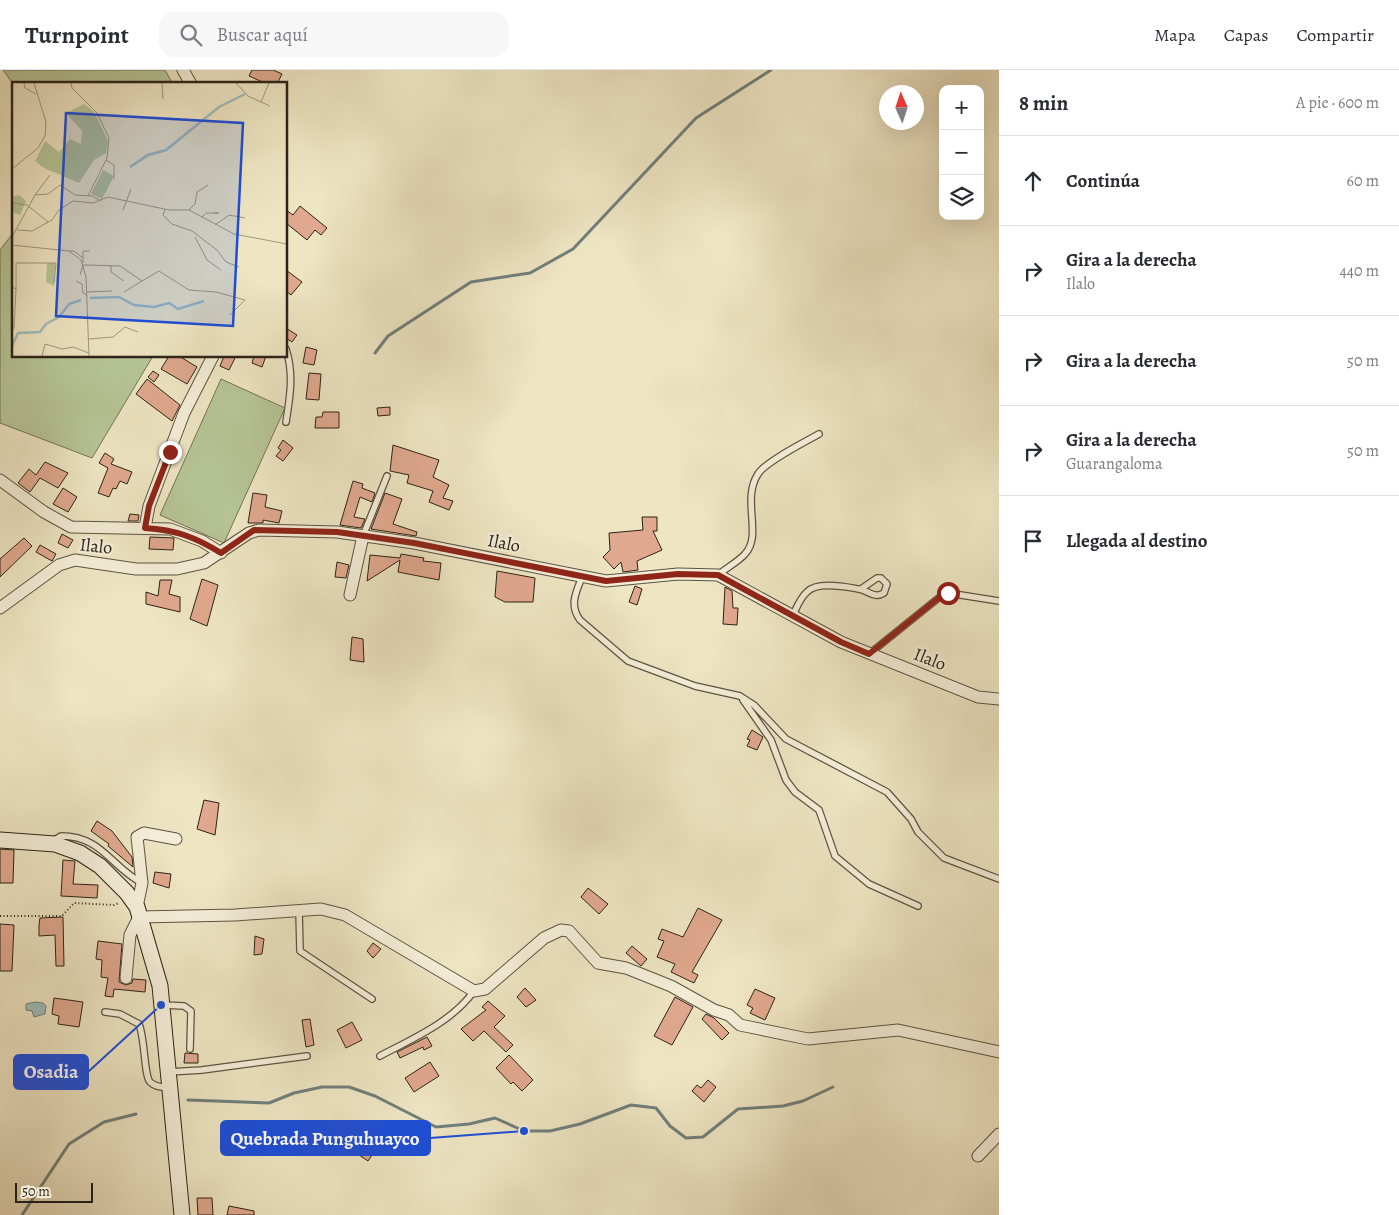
<!DOCTYPE html>
<html lang="es">
<head>
<meta charset="utf-8">
<style>
	body { margin:0; font-family:Alegreya,serif; background:#f7f7f7; color:#2b2b33 }
	.controls { position:absolute; right:15px; top:15px; display:grid; overflow:hidden; border-radius:10px; box-shadow:0 5px 20px #0002 }
	.controls button { width:45px; height:45px; display:grid; place-items:center; padding:0; border:0; border-bottom:1px solid #e1e1e2; background:#fff; color:#2b2b33; font:25px sans-serif }
	.compass { position:absolute; left:879px; top:15px; width:45px; height:45px; border-radius:50%; background:#fff; box-shadow:0 5px 20px #0002; rotate:357deg }
	.scale { position:absolute; left:15px; bottom:12px; width:78px; box-sizing:border-box; padding-left:5px; border:2px solid #2c2318; border-top:0; font-size:14px; line-height:18px; white-space:nowrap; color:#2c2318; -webkit-text-stroke:4px #f4eed8; paint-order:stroke }
	.stop { position:absolute; width:15px; height:15px; margin:-11px; border:4px solid #8f2418; border-radius:50%; background:#fff }
	.stop.end { background:#8f2418; border-color:#fff; box-shadow:0 1px 5px #0008 }
	.list { margin:0; padding:0; list-style:none }
	h2 { display:flex; justify-content:space-between; align-items:center; height:65px; margin:0; padding:0 20px; font-size:21px }
	h2 small { font-size:16px; font-weight:400; color:#7c7c81 }
	.list li { display:grid; grid-template-columns:32px 1fr auto; gap:15px; align-items:center; box-sizing:border-box; height:90px; padding:0 20px; border-top:1px solid #e1e1e2 }
	.list b { display:block; font-size:19px; white-space:nowrap }
	.list p { margin:0; font-size:16px; white-space:nowrap; color:#7c7c81 }
	.list em { font-size:16px; font-style:normal; color:#7c7c81 }
	.icon { flex:none; width:28px; height:28px; fill:none; stroke:currentColor; stroke-width:2; stroke-linecap:round; stroke-linejoin:round }
	.map { position:relative; flex:none; width:999px; height:1145px; overflow:hidden }
	header { display:flex; align-items:center; gap:30px; box-sizing:border-box; height:70px; padding:0 25px; background:#fff; border-bottom:1px solid #e1e1e2 }
	header strong { font-size:24px }
	nav { display:flex; gap:28px; margin-inline-start:auto; font-size:18px }
	.search { width:350px; height:45px; background:#f7f7f7; display:flex; align-items:center; gap:12px; box-sizing:border-box; padding:0 18px; border-radius:15px; color:#7c7c81; font-size:19px }
	main { display:flex }
	aside { flex:1; background:#fff }
	.map>svg:first-child { display:block }
</style>
</head>
<body>
<header>
<strong>Turnpoint</strong>
<div class="search"><svg class="icon" aria-label="search" viewBox="0 0 24 24"><circle cx="10" cy="10" r="6"/><path d="M15 15l6 6"/></svg>Buscar aquí</div>
<nav><a>Mapa</a><a>Capas</a><a>Compartir</a></nav>
</header>
<main>
<div class="map">
<svg width="999" height="1145" viewBox="0 0 999 1145">
	<rect width="100%" height="100%" fill="#eee5c3"/>
	<filter id="stains"><feTurbulence type="fractalNoise" baseFrequency=".004" numOctaves="4"/><feColorMatrix values="0 0 0 0 .2 0 0 0 0 .09 0 0 0 0 .02 0 0 0 .5 -.17"/></filter>
	<radialGradient id="worn" r=".72"><stop offset=".6" stop-color="#630" stop-opacity="0"/><stop offset="1" stop-color="#630" stop-opacity=".3"/></radialGradient>
	<path fill="#b6c596" stroke="#717457" d="M3,0H165L173,14L14,15Z
		M14,162V286H153L92,388L0,353V180Z
		M221,309L285,338L224,473L160,445Z"/>
	<path fill="#9ebcbe" stroke="#707f7c" d="M35,932L43,933L46,936L45,944L34,947L32,941L26,940V934Z"/>
	<g fill="none" stroke-linecap="round" stroke-linejoin="round">
		<path stroke="#707f7c" stroke-width="3" d="M375,283L388,266L471,212L530,203L573,179L696,48L771,0
			M188,1030L269,1033L294,1023L322,1017H349L375,1026L436,1057L469,1054L495,1048L524,1061H550L580,1054L631,1035L656,1038L670,1056L686,1068L703,1067L738,1039L783,1036L803,1031L833,1017
			M22,1145L69,1074L104,1052L136,1044"/>
	</g>
	<path fill="#e0a88e" stroke="#2c2318" d="M252,0H273L282,4L277,14H267L249,6Z
		M300,136L327,158L321,165L315,160L307,170L286,153V140L293,145Z
		M286,200L302,212L291,225L286,221Z
		M286,258L297,265L292,272L286,268Z
		M306,277L317,280L314,295L303,293Z
		M169,286H179L197,297L187,314L161,299Z
		M224,286H236L229,300L220,296Z
		M254,286H266L262,297L252,293Z
		M153,301L159,305L154,312L148,307Z
		M309,303L321,304L319,330L306,329Z
		M147,309L180,335L172,351L136,324Z
		M390,337V345L378,346L377,338Z
		M323,342H339V358H315L316,347H322Z
		M283,370L293,378L283,391L276,386L281,380L278,378Z
		M393,375L439,390L433,407L449,415L443,428L453,431L449,440L429,432L433,421L407,413L409,405L390,401Z
		M105,383L114,389L111,394L132,402L127,414L120,411L116,419L113,418L109,427L98,423L108,398L99,393Z
		M45,392L68,403L58,418L40,408L30,422L18,413L29,399L36,405Z
		M353,411L363,414L362,418L375,423L372,432L360,427L354,447L365,449L361,458L340,455Z
		M63,418L77,427L68,442L53,434Z
		M253,423L267,425L265,437L282,441L279,453L263,450V453H248Z
		M385,423L402,429L393,454L417,462L416,466L371,459Z
		M130,444L139,445L138,451H128Z
		M642,447H657V461H653L662,480L637,491L638,500L623,502L621,492L614,499L603,487L610,480L609,463L643,460Z
		M62,464L73,470L68,478L58,473Z
		M150,467L174,468L173,480L149,479Z
		M24,468L32,476L0,507V489Z
		M40,475L56,484L52,491L36,482Z
		M401,484L424,488L423,491L441,493L439,510L398,502L400,490L367,511L370,485L400,488Z
		M337,492L349,495L346,508L335,507Z
		M497,501L535,508L533,532H505L495,527Z
		M202,509L218,515L207,556L190,549Z
		M160,510H172L169,524L180,527V542L146,534V522L158,526Z
		M635,516L642,519L637,535L629,532Z
		M725,517L732,521L733,538H738L737,555L723,554Z
		M352,567L363,569L364,592L350,590Z
		M752,660L763,667L757,680L747,676L750,670L747,669Z
		M204,730L219,733L215,765L197,759Z
		M97,751L112,761L132,787L133,797L108,776L109,774L91,761Z
		M0,779L14,780L13,813H0Z
		M63,790L75,791L73,814L98,815L97,828L61,826Z
		M155,802L171,804L169,818L153,813Z
		M588,818L608,834L599,844L581,827Z
		M698,838L722,850L692,902L698,905L694,913L671,902L675,894L657,887L664,871L658,869L662,859L683,867Z
		M63,847L64,896H56L55,865L39,866V855L40,848Z
		M0,854L14,855L12,901H0Z
		M255,866L264,869L262,884L254,885Z
		M98,871L122,874L119,912L126,915L132,913L133,909L146,910L145,922L114,919L113,927L105,926L108,908L101,907L102,890L96,889Z
		M373,873L381,879L373,888L367,881Z
		M632,876L647,889L641,896L626,883Z
		M525,918L536,930L526,937L517,927Z
		M755,919L775,928L765,950L750,943L753,938L747,935Z
		M675,927L693,937L672,975L654,966Z
		M54,928L83,932L79,957L58,954L59,946L52,944Z
		M488,931L505,946L494,957L513,975L506,982L484,961L473,971L461,959L486,940L482,937Z
		M706,944L714,948L729,963L722,970L702,949Z
		M310,949L314,975L306,977L302,950Z
		M352,952L362,970L346,978L337,960Z
		M427,967L432,976L424,980L423,977L400,988L397,982Z
		M185,983L198,984V993H184Z
		M509,985L533,1010L522,1021L513,1012L511,1014L496,998Z
		M430,992L439,1006L414,1022L405,1008Z
		M708,1010L716,1017L704,1032L692,1021L697,1015L701,1018Z
		M350,1059L367,1068L370,1064L381,1072L368,1091L350,1079L348,1081L340,1077Z
		M197,1128H212L213,1145H198Z
		M229,1136L254,1141V1145H227Z"/>
	<g fill="none" stroke-linecap="round" stroke-linejoin="round">
		<g stroke="#5c5443" stroke-width="8">
			<path id="service" d="M286,352C290,327 294,304 286,279
				M363,466L387,406
				M718,505C726,498 738,492 745,484C763,465 741,430 758,404C765,392 805,372 819,364
				M582,507C576,522 569,535 580,550L628,591L695,616L740,626L754,635L786,669L887,722L911,749L918,762L944,788L999,809
				M793,545C797,537 800,528 807,522C817,511 846,517 859,519C869,521 874,529 884,523L887,514L881,508H877L861,519
				M869,584L941,526L948,523L999,531
				M743,630L771,670L786,710L795,722L819,740L835,786L869,814L918,836
				M55,774L56,769L61,766C102,766 111,797 142,813
				M299,840L300,881L372,929
				M163,935L184,936L191,941L190,979
				M105,942L120,944L139,954C145,969 144,1005 150,1012C155,1017 162,1017 169,1018
				M380,986C412,969 452,952 474,921
				M169,1002L202,1000L307,986"/>
		</g>
		<g stroke="#5c5443" stroke-width="13">
			<path id="minor" d="M183,0L191,14
				M0,410L44,442L71,457L170,459L202,471L221,483
				M145,458L149,436L184,343L213,286
				M350,525L363,466
				M0,538L59,495L75,490L136,499H177L204,493L249,463L259,460L337,462L414,473L606,511L678,504L718,505L841,572L978,627L999,629
				M137,837L142,813L137,767L144,763L176,769
				M126,908L130,865L139,847L235,845L321,839L345,845L474,921L485,919L544,868L561,860L569,861L598,893L626,898L671,916L714,940L729,945L740,955L808,969L898,960L999,982
				M978,1086L999,1064"/>
		</g>
		<g stroke="#2c2318" stroke-width="17">
			<path id="secondary" d="M0,770L55,774L80,783L100,796L127,823L137,837L160,916L182,1145"/>
		</g>
		<path stroke="#2c2318" stroke-width="2" stroke-dasharray="1 2.5" stroke-linecap="butt" d="M0,846H62L74,833L114,835L119,833"/>
		<use href="#service" stroke="#f4eed8" stroke-width="5.5"/>
		<use href="#minor" stroke="#f4eed8" stroke-width="11"/>
		<use href="#secondary" stroke="#f4eed8" stroke-width="15"/>
	</g>
	<g fill="none" stroke-linecap="round" stroke-linejoin="round">
		<path stroke="#8f2418" stroke-width="6" d="M170,382L149,436L145,458C176,460 195,467 221,483L254,460L337,462L414,473L606,511L678,504L718,505L841,572L869,584L941,526L948,523"/>
	</g>
	<g text-anchor="middle" stroke-width="4.5" stroke-linejoin="round" paint-order="stroke">
		<g font-size="18" fill="#2c2318" stroke="#f4eed8">
			<text transform="translate(504 473) rotate(11)" y="6">Ilalo</text>
			<text transform="translate(96 476) rotate(6)" y="6">Ilalo</text>
			<text transform="translate(930 589) rotate(21)" y="6">Ilalo</text>
		</g>
	</g>
	<g transform="translate(12 12)">
		<rect width="275" height="275" fill="#eee5c3"/>
		<path d="M72,22L82,30L96,59L94,71L82,78L67,101L32,86L23,79L33,59L47,70L58,57L69,62L70,49L54,31ZM91,88L102,94L90,117L79,112ZM7,113L14,119L8,133L0,130V115ZM35,181H43L42,204L34,200Z" fill="#b6c596"/>
		<path fill="none" stroke="#9ebcbe" stroke-width="2.5" d="M118,85L136,73L154,68L207,25L233,12M78,216L107,215L122,223L142,225L157,221L166,227L192,219M0,264L6,251L28,250L34,242L47,235L57,222L69,218"/>
		<path fill="none" stroke="#a0977f" stroke-width="1" d="M12,1L13,6L24,12M59,1L60,6L85,31L97,56L95,76L76,114M150,1L151,17M224,1L236,14L258,24M249,20L257,1M94,78L102,83V97M0,87L26,66L33,54L34,40L22,1M23,113L38,93M0,121L15,123M15,123L36,140M153,127L151,133L160,142L180,149L205,168L214,180L227,185M111,128L119,107M177,128L183,122L185,110L196,103M190,135L194,131H207H202M203,143L217,133L233,136M5,148L20,149L40,138L47,128L61,119L81,121L96,115L157,128H177L222,152L275,162M0,155L23,113L36,112L48,103L63,113L80,114L89,119M183,155L195,178L209,188M0,163L57,169L69,178L74,195L77,274M57,169H62L71,176M71,181V169H78M99,183V190L112,199M68,193L71,183H74L108,184L130,199L147,189L177,208L204,210L233,218L218,233M64,199L70,202L71,211L75,213M0,205L4,207L2,247M4,207V181H44L42,201M75,210L100,209M112,210L130,199M77,257L101,255L113,245L126,250M30,274L33,262L50,267L61,265L77,271"/>
		<path fill="#1d4ed8" fill-opacity="0.15" stroke="#1d4ed8" stroke-width="2.5" d="M54,31L231,41L221,244L44,234Z"/>
		<rect width="275" height="275" fill="none" stroke="#2c2318" stroke-width="2.5"/>
	</g>
	<path fill="none" stroke="#1d4ed8" stroke-width="2" d="M161 935L88 1002M524 1061L430 1068"/>
	<g fill="#1d4ed8" stroke="#f4eed8" stroke-width="2">
		<circle cx="161" cy="935" r="5"/>
		<circle cx="524" cy="1061" r="5"/>
	</g>
	<g fill="#1d4ed8" stroke="#1d4ed8" stroke-width="2">
		<rect x="14" y="985" width="74" height="34" rx="5"/>
		<rect x="221" y="1051" width="209" height="34" rx="5"/>
	</g>
	<g font-size="19" text-anchor="middle" font-weight="bold" fill="#fff">
		<text x="51" y="1008">Osadia</text>
		<text x="325" y="1075">Quebrada Punguhuayco</text>
	</g>
	<rect width="100%" height="100%" filter="url(#stains)"/>
	<rect width="100%" height="100%" fill="url(#worn)"/>
</svg>
<div class="controls">
<button>+</button>
<button>−</button>
<button><svg class="icon" aria-label="layers" viewBox="0 0 24 24"><path d="M12 4l9 5-9 5-9-5zM3 14l9 5 9-5"/></svg></button>
</div>
<svg class="compass" viewBox="-18 -18 36 36"><path d="M0-13l5 13h-10z" fill="#e53935"/><path d="M0 13l5-13h-10z" fill="#7c7c81"/></svg>
<div class="scale">50 m</div>
<div class="stop" style="left:948px;top:523px"></div>
<div class="stop end" style="left:170px;top:382px"></div>
</div>
<aside>
<h2>8 min<small>A pie · 600 m</small></h2>
<ul class="list">
<li><svg class="icon" aria-label="ahead" viewBox="0 0 24 24"><path d="M12 20V5M6 11l6-6 6 6"/></svg><div><b>Continúa</b></div><em>60 m</em></li>
<li><svg class="icon" aria-label="right" viewBox="0 0 24 24"><path d="M7 20v-9h11M14 6l5 5-5 5"/></svg><div><b>Gira a la derecha</b><p>Ilalo</p></div><em>440 m</em></li>
<li><svg class="icon" aria-label="right" viewBox="0 0 24 24"><path d="M7 20v-9h11M14 6l5 5-5 5"/></svg><div><b>Gira a la derecha</b></div><em>50 m</em></li>
<li><svg class="icon" aria-label="right" viewBox="0 0 24 24"><path d="M7 20v-9h11M14 6l5 5-5 5"/></svg><div><b>Gira a la derecha</b><p>Guarangaloma</p></div><em>50 m</em></li>
<li><svg class="icon" aria-label="arrive" viewBox="0 0 24 24"><path d="M6 21V4h12l-3 4 3 4H6"/></svg><div><b>Llegada al destino</b></div></li>
</ul>
</aside>
</main>
</body>
</html>
